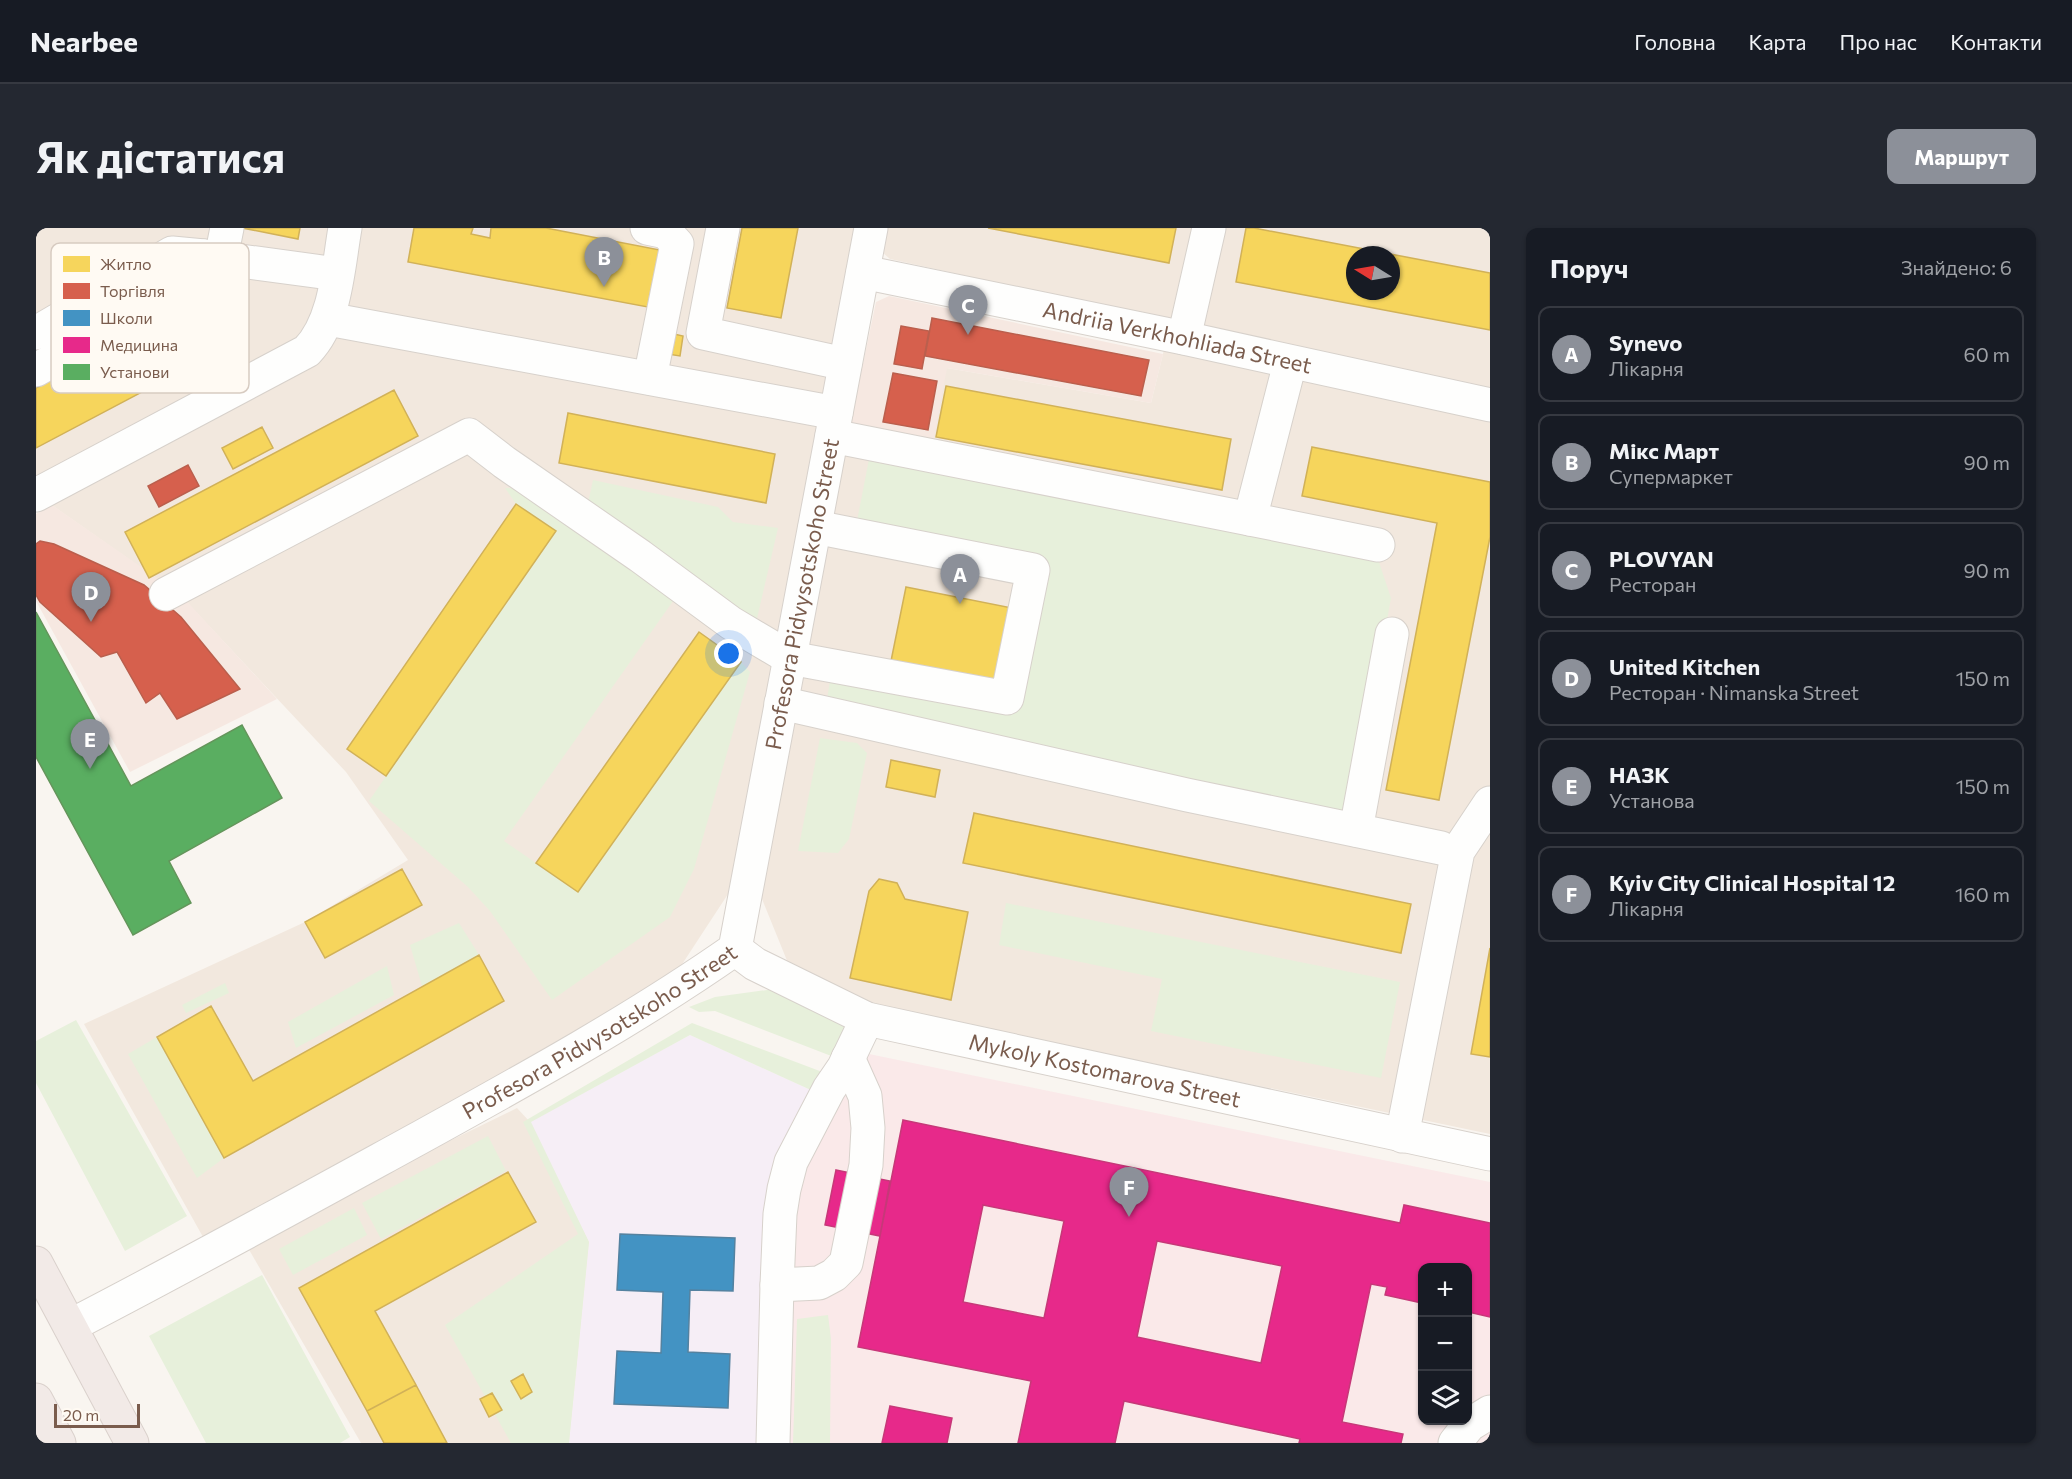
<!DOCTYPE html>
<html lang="uk">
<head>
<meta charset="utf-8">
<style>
	body { margin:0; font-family:Commissioner,sans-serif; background:#242831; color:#f1f3f6 }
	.controls { position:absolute; right:18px; bottom:18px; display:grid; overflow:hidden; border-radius:12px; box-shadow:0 2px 4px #0004 }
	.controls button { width:54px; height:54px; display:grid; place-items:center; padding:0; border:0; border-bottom:2px solid #363941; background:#171b24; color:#f1f3f6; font:30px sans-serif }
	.compass { position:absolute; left:1310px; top:18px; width:54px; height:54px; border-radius:50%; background:#171b24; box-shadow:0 2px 4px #0004; rotate:281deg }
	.scale { position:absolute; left:18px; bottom:15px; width:86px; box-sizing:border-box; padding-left:6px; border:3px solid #7a5c4d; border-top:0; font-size:16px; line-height:21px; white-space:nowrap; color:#7a5c4d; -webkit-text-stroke:4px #fffaf3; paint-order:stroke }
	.you { position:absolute; left:693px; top:426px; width:21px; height:21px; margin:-15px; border:4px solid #fff; border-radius:50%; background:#1a73e8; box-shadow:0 0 0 9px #1a73e833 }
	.badge { display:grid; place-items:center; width:39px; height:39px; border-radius:50%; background:#8c9099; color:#fff; font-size:20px; font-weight:700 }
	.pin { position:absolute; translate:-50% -50px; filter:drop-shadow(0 2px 3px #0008) }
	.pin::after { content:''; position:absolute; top:32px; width:21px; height:18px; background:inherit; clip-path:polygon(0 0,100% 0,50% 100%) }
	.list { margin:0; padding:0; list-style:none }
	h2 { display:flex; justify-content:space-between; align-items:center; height:78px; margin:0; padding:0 24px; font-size:26px }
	h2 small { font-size:20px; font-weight:400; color:#9ea1a6 }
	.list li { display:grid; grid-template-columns:39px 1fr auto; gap:18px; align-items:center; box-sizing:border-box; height:96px; margin:0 12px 12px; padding:0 12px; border:2px solid #363941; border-radius:12px }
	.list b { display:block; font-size:22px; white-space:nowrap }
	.list p { margin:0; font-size:20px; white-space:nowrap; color:#9ea1a6 }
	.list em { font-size:20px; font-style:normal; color:#9ea1a6 }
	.icon { flex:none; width:33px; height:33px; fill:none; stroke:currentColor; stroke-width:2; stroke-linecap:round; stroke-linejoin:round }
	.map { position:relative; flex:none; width:1454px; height:1215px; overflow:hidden; border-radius:12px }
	header { display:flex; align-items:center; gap:36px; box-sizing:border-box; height:84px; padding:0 30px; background:#171b24; border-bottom:2px solid #363941 }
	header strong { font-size:28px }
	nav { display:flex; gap:33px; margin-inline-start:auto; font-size:21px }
	.intro { display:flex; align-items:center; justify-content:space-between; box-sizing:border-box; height:144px; padding:0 36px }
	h1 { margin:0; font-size:42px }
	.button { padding:15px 27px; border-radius:12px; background:#8c9099; color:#fff; font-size:21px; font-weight:700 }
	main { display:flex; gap:36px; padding:0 36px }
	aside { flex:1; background:#171b24; border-radius:12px; box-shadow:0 2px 4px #0004 }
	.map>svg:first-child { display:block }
</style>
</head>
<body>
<header>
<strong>Nearbee</strong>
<nav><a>Головна</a><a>Карта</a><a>Про нас</a><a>Контакти</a></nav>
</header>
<div class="intro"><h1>Як дістатися</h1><a class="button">Маршрут</a></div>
<main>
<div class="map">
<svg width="1454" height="1215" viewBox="0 0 1454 1215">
	<rect width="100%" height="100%" fill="#f9f5f0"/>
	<path fill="#f2e8de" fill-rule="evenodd" d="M0,0H821L694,663L639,747L563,796L167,1009L48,796L269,694L372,632L310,544L144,367L0,266Z
		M850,0H1454V906L836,777L754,740L724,666L814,197L911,140L1115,175L1135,93L854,31L845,23ZM1319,27H1355V63H1319Z
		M481,880L494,894L553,1014L533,1215H325L208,1013Z"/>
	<path fill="#f6e8e1" d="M853,68L1127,126L1115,175L911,140L897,215L814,197L840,74Z
		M16,277L144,366L241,471L94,544L0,373V286Z"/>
	<path fill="#f6eef6" d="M654,807L777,863L724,1215H533L553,1014L494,894Z"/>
	<path fill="#fae9e9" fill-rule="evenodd" d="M804,820L1454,954V1215H724L728,1023ZM1386,1040H1432V1192H1386Z"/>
	<path fill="#e7f0db" d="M834,226L1341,328L1355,370L1315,593L790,478L795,446L980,479L1007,336L820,298Z
		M557,252L682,279L697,294L742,300L719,399L550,284Z
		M469,260H489L642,366L468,613L542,664L705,434L714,444L658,641L634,689L516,772L454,683L432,659L333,573L519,303L480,276Z
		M784,510L821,515L831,525L813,611L802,625L762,623Z
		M970,675L1364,754L1345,850L1115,803L1126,751L963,717Z
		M423,695L443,727L386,758L374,717Z
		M351,738L358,767L260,820L252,794Z
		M189,755L193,765L150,785L146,777Z
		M738,761L819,800L803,831L679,783L663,784L653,779L679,769Z
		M40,792L151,988L89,1023L0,855V813Z
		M656,795L789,845L777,863L654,807L495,894L553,1014L533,1215H475L409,1097L542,1006L487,894Z
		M121,809L188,930L161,950L92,826Z
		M452,908L470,943L345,1011L326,975Z
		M318,980L331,1007L257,1047L243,1021Z
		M226,1047L314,1209L304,1215H170L113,1108Z
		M792,1087L795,1111L794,1215H757L761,1091Z"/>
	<path fill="#f6d55c" stroke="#d1b158" stroke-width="1.5" fill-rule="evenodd" d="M206,0H264L262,11Z
		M378,0H437L435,6L454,10L455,0H510L629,23L617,80L372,34Z
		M706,0H762L745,90L691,80Z
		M952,0H1140L1133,35Z
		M1210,0H1218L1454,45V102L1200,54ZM1319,27H1355V63H1319Z
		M170,69L195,117L0,220V160Z
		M629,104L647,108L644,128L625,125Z
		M910,158L1195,211L1186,262L900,209Z
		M358,162L382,208L113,350L89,304Z
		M532,185L739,226L730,275L523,235Z
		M226,199L237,220L197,241L186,220Z
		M1276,219L1454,254V309L1403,572L1350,562L1401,295L1266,268Z
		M480,276L520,303L350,548L311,521Z
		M870,359L976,380L962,454L855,433Z
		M663,404L705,434L542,664L500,635Z
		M855,532L904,542L899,569L850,559Z
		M938,585L1375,676L1365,725L927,635Z
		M366,641L386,677L289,730L269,694Z
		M843,651L861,655L869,671L932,684L915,772L814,750L833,663Z
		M1454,720V829L1435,826Z
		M443,727L468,773L188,930L121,809L175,778L217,853Z
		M472,944L500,994L339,1083L380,1157L331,1183L263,1060Z
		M487,1146L496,1164L485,1171L475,1153Z
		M380,1157L411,1215H348L331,1183Z
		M456,1165L466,1182L453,1189L444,1171Z"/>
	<path fill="#d6604d" stroke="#ba5f4d" stroke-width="1.5" d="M896,90L1113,132L1105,168L889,128Z
		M865,98L893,103L886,141L858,136Z
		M857,145L901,153L892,202L847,194Z
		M152,237L163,258L123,279L112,258Z
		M4,313L18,316L108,357L145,389L204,461L141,491L124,465L110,475L81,424L65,429L4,374L0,367V316Z"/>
	<path fill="#4393c3" stroke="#5482a0" stroke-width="1.5" d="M584,1006L699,1010L697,1063L654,1062L652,1124L694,1126L692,1180L578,1176L581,1123L625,1125L627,1064L581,1062Z"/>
	<path fill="#e7298a" stroke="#c63878" stroke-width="1.5" fill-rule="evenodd" d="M867,892L1364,995L1368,977L1454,995V1089L1432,1084V1040H1386V1075L1349,1067L1351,1059L1335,1056L1306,1194L1367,1206L1365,1215H1263L1264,1211L1088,1173L1079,1215H982L995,1153L822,1119ZM947,977L1028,993L1008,1090L927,1074ZM1121,1013L1246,1038L1225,1135L1101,1109Z
		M800,942L854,953L844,1008L789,997Z
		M854,1178L916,1190L911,1215H846Z"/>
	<path fill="#5aae61" stroke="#64955b" stroke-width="1.5" d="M0,384L95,558L206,497L246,570L133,633L155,675L97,707L0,529Z"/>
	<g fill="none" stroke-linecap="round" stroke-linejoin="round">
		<g stroke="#d7d1cb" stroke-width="35">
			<g id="minor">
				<path d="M611,0L630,4L641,16L614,150"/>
				<path d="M687,0L667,105L809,136"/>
				<path d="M185,30L191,0"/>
				<path id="s1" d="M827,44L1148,110L1454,177"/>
				<path d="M292,91L800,185"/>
				<path d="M0,105L136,25L168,28L301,46"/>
				<path d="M1148,110L1173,0"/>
				<path d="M0,142L135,64L168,28"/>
				<path d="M796,208L1214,291L1254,135"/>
				<path d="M0,267L271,123C300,93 302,40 309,0"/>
				<path d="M1214,291L1342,317"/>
				<path d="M130,366L433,207L468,234L604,328L695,395L754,430L971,470L997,342L779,299"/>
				<path d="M745,475L1151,567L1405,620"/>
				<path d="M1320,602L1356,406"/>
				<path id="s2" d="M699,721L719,736L831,791L1454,926"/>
				<path d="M1366,908L1422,623L1454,575"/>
				<path d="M741,1057L783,1055L798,1047L810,1035L830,937L832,900L829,868L812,830"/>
				<path id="s3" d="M34,1098C152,1037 268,973 385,909C492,850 599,791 699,721L835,0"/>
				<path d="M737,1215L741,1057L744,986L748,961L755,934L793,861L808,839L831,791"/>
				<path d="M1419,1215L1433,1197L1454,1184"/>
			</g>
		</g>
		<g stroke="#dad1cc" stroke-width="35">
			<path id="highway" d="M0,1035L96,1215
				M0,1172L23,1215"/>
		</g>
		<use href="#minor" stroke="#fefefd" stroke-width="33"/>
		<use href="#highway" stroke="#f2eae7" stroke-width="33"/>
	</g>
	<g text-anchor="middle" stroke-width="6" stroke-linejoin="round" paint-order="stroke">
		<g font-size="22" fill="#7a5c4d" stroke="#fffaf3">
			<text dy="8" stroke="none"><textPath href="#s1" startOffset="321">Andriia Verkhohliada Street</textPath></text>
			<text dy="8" stroke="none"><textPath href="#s3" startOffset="1126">Profesora Pidvysotskoho Street</textPath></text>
			<text dy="8" stroke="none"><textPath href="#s3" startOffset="606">Profesora Pidvysotskoho Street</textPath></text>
			<text dy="8" stroke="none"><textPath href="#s2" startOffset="393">Mykoly Kostomarova Street</textPath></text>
		</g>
	</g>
	<rect x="15" y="15" width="198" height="150" rx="9" fill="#fffaf3" stroke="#d7cbc1" stroke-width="1.5"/>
	<rect x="27" y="28" width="27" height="16" fill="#f6d55c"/>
	<rect x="27" y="55" width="27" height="16" fill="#d6604d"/>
	<rect x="27" y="82" width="27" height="16" fill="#4393c3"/>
	<rect x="27" y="109" width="27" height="16" fill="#e7298a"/>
	<rect x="27" y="136" width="27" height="16" fill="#5aae61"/>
	<g font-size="16" fill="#7a5c4d">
		<text x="64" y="42">Житло</text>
		<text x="64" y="69">Торгівля</text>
		<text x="64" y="96">Школи</text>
		<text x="64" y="123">Медицина</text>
		<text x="64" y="150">Установи</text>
	</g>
</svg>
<div class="controls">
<button>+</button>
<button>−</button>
<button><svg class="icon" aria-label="layers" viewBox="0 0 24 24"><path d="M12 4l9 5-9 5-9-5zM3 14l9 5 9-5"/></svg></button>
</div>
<svg class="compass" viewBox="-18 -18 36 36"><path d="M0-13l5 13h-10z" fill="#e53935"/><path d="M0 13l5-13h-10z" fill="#9ea1a6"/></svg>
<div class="scale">20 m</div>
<div class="you"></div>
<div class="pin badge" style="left:924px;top:376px">A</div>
<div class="pin badge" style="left:568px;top:59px">B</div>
<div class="pin badge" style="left:932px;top:107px">C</div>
<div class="pin badge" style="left:55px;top:394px">D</div>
<div class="pin badge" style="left:54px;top:541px">E</div>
<div class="pin badge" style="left:1093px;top:989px">F</div>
</div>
<aside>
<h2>Поруч<small>Знайдено: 6</small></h2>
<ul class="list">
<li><span class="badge">A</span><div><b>Synevo</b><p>Лікарня</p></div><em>60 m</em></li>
<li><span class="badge">B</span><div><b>Мікс Март</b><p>Супермаркет</p></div><em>90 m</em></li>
<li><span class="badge">C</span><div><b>PLOVYAN</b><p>Ресторан</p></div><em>90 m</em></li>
<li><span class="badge">D</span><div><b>United Kitchen</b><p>Ресторан · Nimanska Street</p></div><em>150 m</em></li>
<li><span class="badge">E</span><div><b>НАЗК</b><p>Установа</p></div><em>150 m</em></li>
<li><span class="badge">F</span><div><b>Kyiv City Clinical Hospital 12</b><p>Лікарня</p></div><em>160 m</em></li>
</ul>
</aside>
</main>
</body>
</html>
